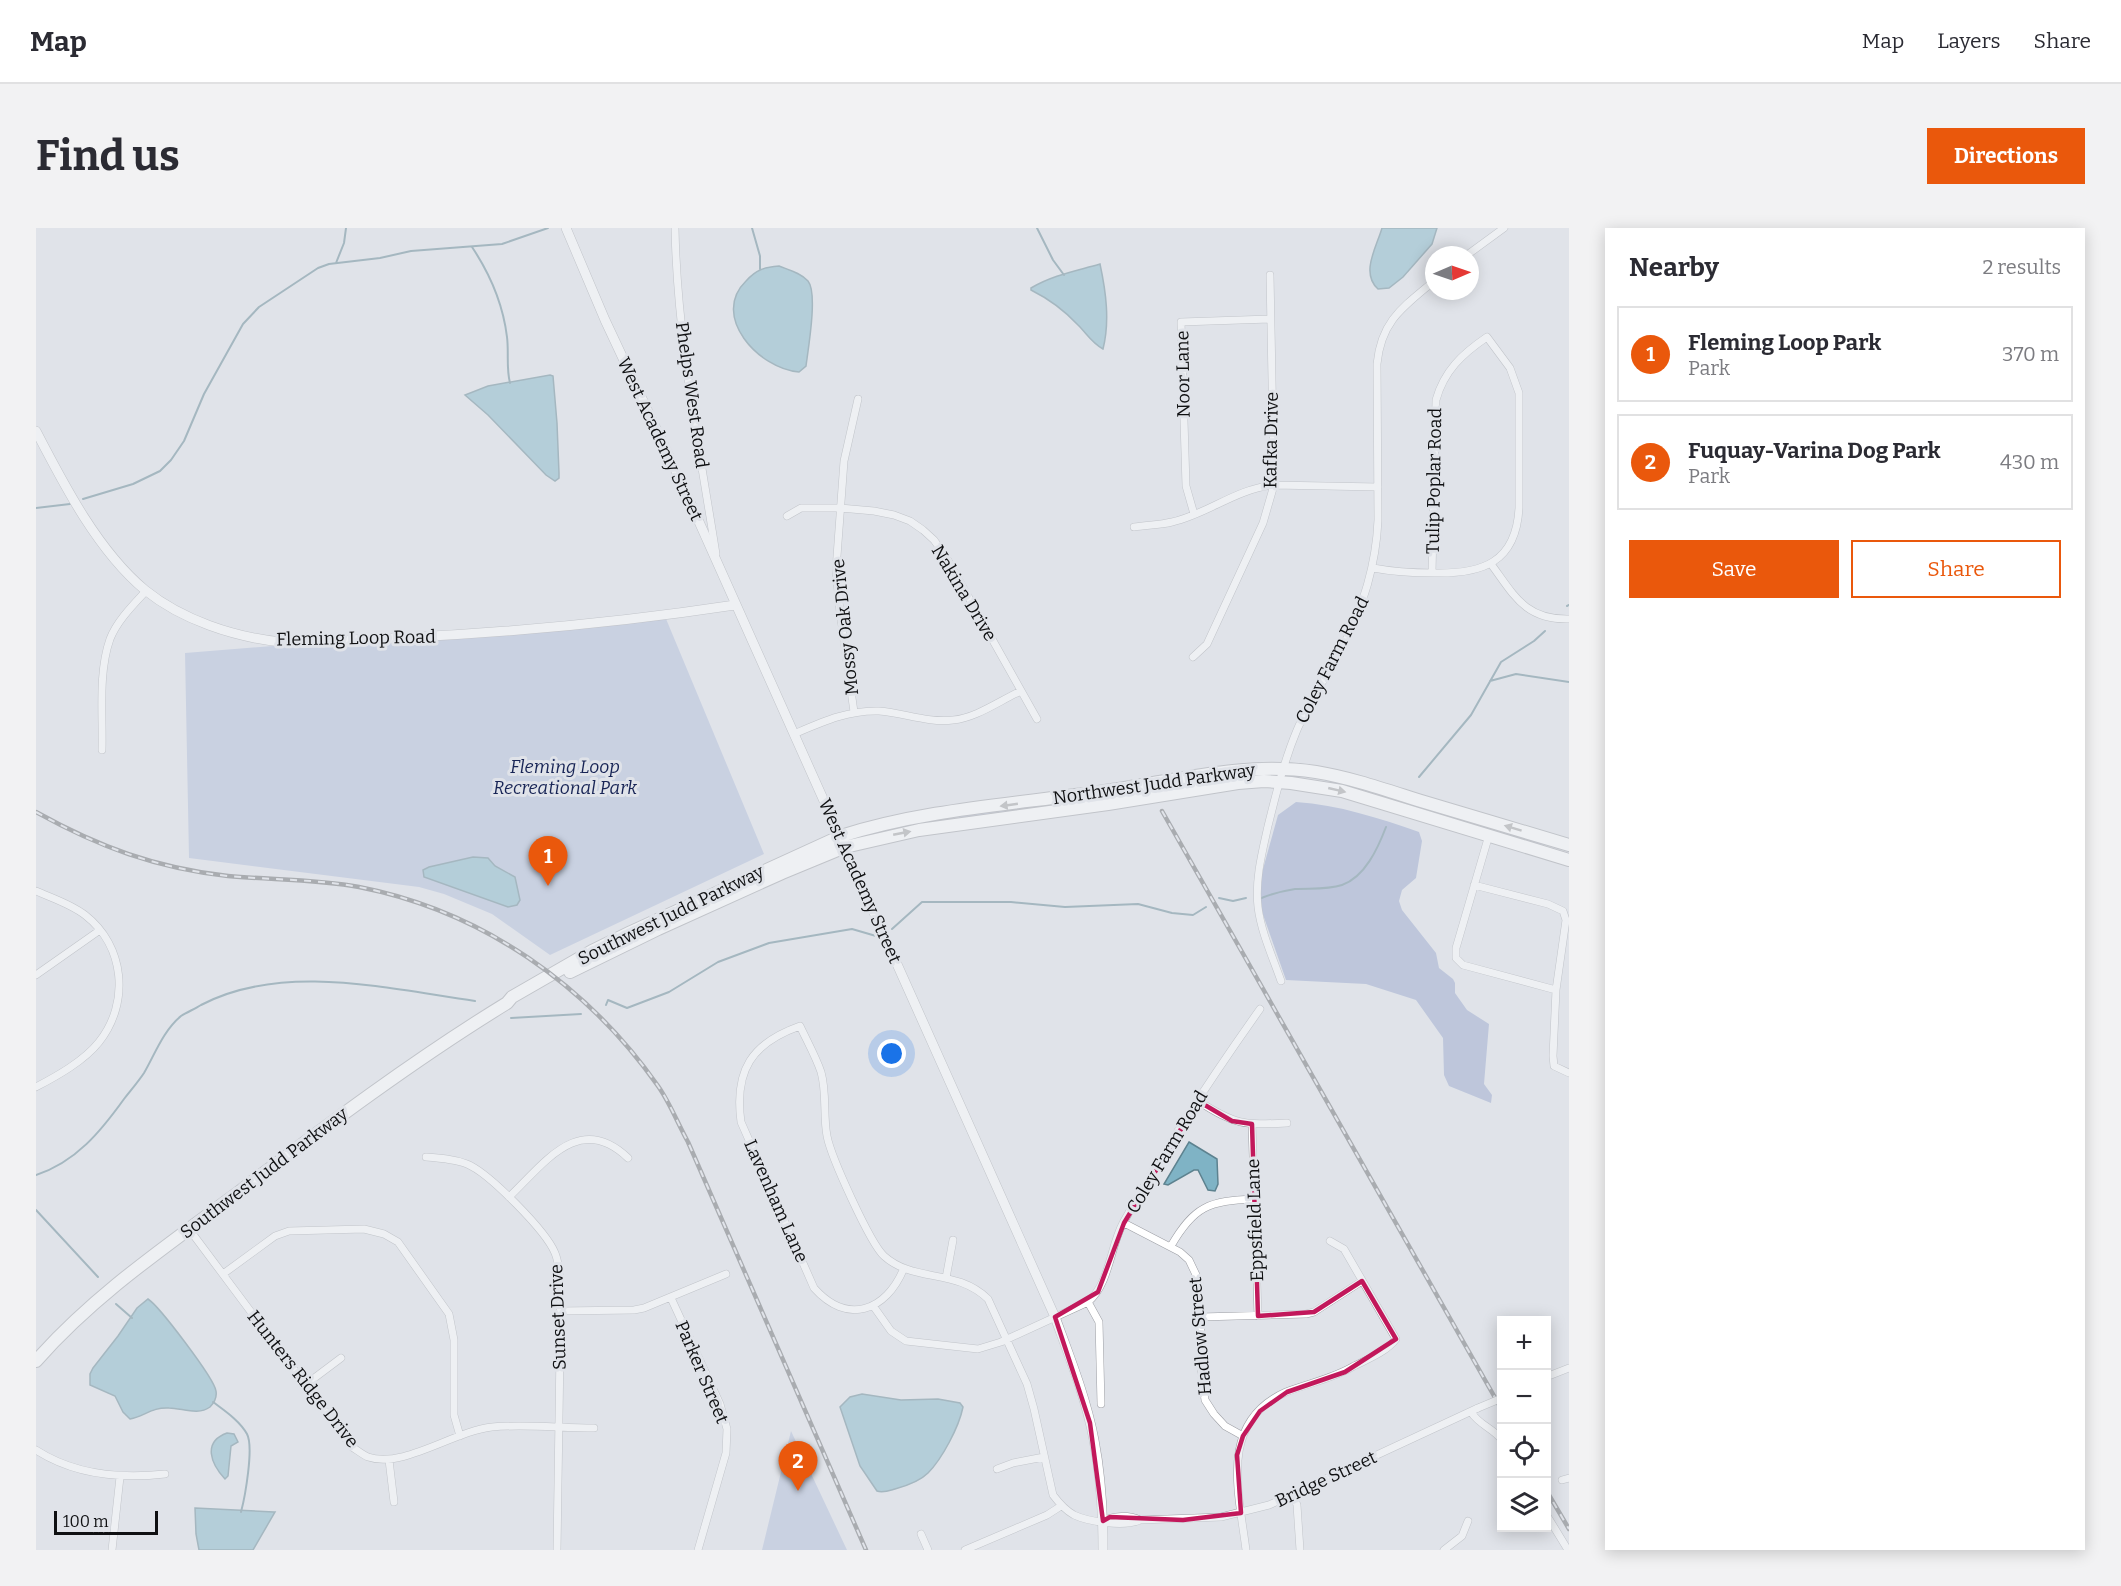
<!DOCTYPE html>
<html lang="en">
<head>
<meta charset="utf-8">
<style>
	body { margin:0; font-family:Bitter,serif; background:#f2f2f3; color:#2b2b33 }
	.controls { position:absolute; right:18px; bottom:18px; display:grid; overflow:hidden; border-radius:0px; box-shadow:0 3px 15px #0003 }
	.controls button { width:54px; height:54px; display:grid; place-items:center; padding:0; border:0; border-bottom:2px solid #e1e1e2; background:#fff; color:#2b2b33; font:30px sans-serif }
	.compass { position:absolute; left:1389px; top:18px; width:54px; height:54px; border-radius:50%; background:#fff; box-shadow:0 3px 15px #0003; rotate:88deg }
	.scale { position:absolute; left:18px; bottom:15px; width:104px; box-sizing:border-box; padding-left:6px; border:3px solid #0f1012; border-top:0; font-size:16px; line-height:21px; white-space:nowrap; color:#0f1012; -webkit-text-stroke:4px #e0e3e9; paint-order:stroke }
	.you { position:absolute; left:856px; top:826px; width:21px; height:21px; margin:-15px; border:4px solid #fff; border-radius:50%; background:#1a73e8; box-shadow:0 0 0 9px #1a73e833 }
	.badge { display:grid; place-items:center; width:39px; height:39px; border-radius:50%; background:#ea580c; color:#fff; font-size:20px; font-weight:700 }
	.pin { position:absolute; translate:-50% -50px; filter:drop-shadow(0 2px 3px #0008) }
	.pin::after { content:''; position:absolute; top:32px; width:21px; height:18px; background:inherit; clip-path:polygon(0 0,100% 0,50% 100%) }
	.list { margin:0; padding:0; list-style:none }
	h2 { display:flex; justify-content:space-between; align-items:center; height:78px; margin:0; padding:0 24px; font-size:26px }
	h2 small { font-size:20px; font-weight:400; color:#7c7c81 }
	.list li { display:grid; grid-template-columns:39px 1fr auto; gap:18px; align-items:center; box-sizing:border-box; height:96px; margin:0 12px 12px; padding:0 12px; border:2px solid #e1e1e2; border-radius:0px }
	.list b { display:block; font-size:22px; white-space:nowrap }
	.list p { margin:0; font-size:20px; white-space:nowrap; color:#7c7c81 }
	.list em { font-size:20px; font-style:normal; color:#7c7c81 }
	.actions { display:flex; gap:12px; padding:18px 24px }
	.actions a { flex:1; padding:14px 0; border:2px solid #ea580c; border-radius:0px; text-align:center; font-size:21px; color:#ea580c }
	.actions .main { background:#ea580c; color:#fff }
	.icon { flex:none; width:33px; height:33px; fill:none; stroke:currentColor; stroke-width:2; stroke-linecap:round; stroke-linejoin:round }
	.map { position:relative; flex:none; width:1533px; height:1322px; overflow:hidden; border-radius:0px }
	header { display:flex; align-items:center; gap:36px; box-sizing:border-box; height:84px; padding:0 30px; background:#fff; border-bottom:2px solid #e1e1e2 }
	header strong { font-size:28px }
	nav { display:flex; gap:33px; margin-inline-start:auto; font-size:21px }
	.intro { display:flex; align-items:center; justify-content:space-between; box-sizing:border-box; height:144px; padding:0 36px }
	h1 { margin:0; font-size:42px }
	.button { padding:15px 27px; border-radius:0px; background:#ea580c; color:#fff; font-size:21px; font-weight:700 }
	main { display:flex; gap:36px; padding:0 36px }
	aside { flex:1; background:#fff; border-radius:0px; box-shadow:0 3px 15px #0003 }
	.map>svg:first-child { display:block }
</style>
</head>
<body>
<header>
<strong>Map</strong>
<nav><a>Map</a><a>Layers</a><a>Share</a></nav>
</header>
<div class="intro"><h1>Find us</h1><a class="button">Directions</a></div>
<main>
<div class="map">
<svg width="1533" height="1322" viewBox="0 0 1533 1322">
	<rect width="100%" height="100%" fill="#e0e3e9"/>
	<path fill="#aebad8" d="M628,386L728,626L514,727L456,686L408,666L383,659L153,630L149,425Z
		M1108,562V566L923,592V589L938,585Z
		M1355,570L1510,615L1509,617L1486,613L1354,573Z
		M755,1203L811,1322H726Z"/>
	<path fill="#94a3cb" d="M1260,574C1303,577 1343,590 1383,604L1386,613L1380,650L1366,662L1363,673L1366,682L1400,725L1403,740L1417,751L1419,755V765L1431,782L1453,796L1448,856L1456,867L1455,875L1413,858L1408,847L1407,810L1380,772L1330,756L1250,752L1225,681L1222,659L1242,587Z"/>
	<path fill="#7fb3c5" stroke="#5d828f" stroke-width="1.5" d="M1346,0H1401L1396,16L1367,49L1353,60L1342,61C1324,45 1341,18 1346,0Z
		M1064,36C1070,64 1074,93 1067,121C1056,115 1051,106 1042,97C1029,83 1013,71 995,62V60C1017,47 1040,43 1064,36Z
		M743,38C753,42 765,45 772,53C782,65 772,122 770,138L763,144C723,141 674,88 710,53C720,42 728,39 743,38Z
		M514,147L517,148L521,195L523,245V250L519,253L510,247L452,187L429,167L452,158Z
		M437,629L452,630L459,638L479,649L484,672L481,677L472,679L388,649L387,642L393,639Z
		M1153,914L1181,931L1182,956L1179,963L1172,962L1162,942H1158L1132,957L1128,956Z
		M112,1071C123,1078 178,1150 180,1163C181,1169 178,1175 174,1179C162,1188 146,1180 133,1180C116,1179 109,1188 94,1191L87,1184L79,1168L54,1157V1146L57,1140L82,1108L101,1080Z
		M826,1166L865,1172L902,1171L924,1175L927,1179C923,1199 906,1231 892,1245C883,1254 870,1258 859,1261C852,1263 847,1265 841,1263L824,1238L804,1179L814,1169Z
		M191,1205L198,1206L202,1214L195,1218L192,1248L189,1251C175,1236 166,1214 191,1205Z
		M159,1280L238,1284H239L217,1322H163L160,1306Z"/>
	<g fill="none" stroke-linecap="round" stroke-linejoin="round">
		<path stroke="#5d828f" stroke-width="2" d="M716,0L724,28V41
			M1001,0L1017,32L1028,47
			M436,19C454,46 467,76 471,109C473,124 470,140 474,155
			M300,35L308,15L310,0
			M47,271L97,256L124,243L135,232L148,213L168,166L207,96L223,79L282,40L293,36L344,30L375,23L466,16L512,0
			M0,280L34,276
			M1531,378L1533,377
			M1454,453L1480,446L1533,454
			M1383,549L1435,487L1465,434L1498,413L1509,403
			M1183,670L1197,673L1210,670
			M1223,671C1235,666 1246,663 1259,661C1274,660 1291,662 1306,657C1329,649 1342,620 1350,599
			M856,701L886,674H975L1029,679L1102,676L1136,685L1157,687L1170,679
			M570,777L572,772L591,780L633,764L682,734L733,715L816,701L840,708
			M475,790L545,786
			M0,947C40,934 65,903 88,871C95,862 102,854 108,845C119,826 127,803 145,788C151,784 159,781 165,777C247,734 353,761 439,773
			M0,982L62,1049
			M80,1076L96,1090
			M177,1174C189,1183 204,1193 211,1206C218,1219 209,1269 205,1284"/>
		<g stroke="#9c9ea4" stroke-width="8">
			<path id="street" d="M639,0C641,109 663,218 680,326
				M1431,27L1468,0
				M1158,286L1150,258L1145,94L1234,91
				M751,288L765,280H804L838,283L858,287L874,293L887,302L898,312L910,329L1001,491
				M1098,299C1110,297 1124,297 1136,294C1172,286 1199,261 1238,257L1342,259
				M1455,336C1478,367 1489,392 1533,391
				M1337,340C1358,344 1378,345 1398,345C1446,346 1480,335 1483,280V165L1474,140L1451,109C1426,126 1408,143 1400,172L1396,345
				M1157,429L1171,416L1227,295L1238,257L1234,47
				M818,484L804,384L800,342L808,233L822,171
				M758,506C786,494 812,482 843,483C868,485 892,495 917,492C940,490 963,473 985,463
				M66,522C67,487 62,445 74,411C81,393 97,377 110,363
				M1453,607L1420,720V730L1427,737L1520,762
				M1438,657L1512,676L1527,683L1530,692L1520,762L1517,828L1518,838L1533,845
				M0,663C16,670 35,676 49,687C89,718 94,775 63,814C48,833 21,848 0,859
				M0,747L64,702
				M1245,753C1237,730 1225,704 1222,679C1219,651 1226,625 1232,598C1240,566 1248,533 1261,502C1273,474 1290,449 1305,422C1327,380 1340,339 1342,292L1341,136C1345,93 1367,79 1398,53
				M1162,873C1200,897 1206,897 1251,895
				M1216,896L1222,1088
				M390,929C404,930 418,931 431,936C453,945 510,1003 519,1025C523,1035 524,1046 525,1057L521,1322
				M473,969C508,936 543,883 592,930
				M1088,995L1144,1024L1153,1032L1163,1053L1166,1152L1169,1172L1178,1186L1189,1198L1207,1208
				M153,1001L316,1219C321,1222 327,1227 332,1229C367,1241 418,1203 456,1199C489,1196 524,1200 558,1200
				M1135,1018C1158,978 1173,973 1218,971
				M868,1040C850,1084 811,1097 778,1060L705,894C698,842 716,815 764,798C771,813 780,829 785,844C791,865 787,887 791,908C795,929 834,1015 848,1028C878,1055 920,1040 952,1071L991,1156L998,1181L1017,1267C1023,1275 1029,1282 1038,1287C1053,1294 1089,1299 1104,1292L1185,1289L1233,1277L1442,1180
				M187,1046L239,1008L253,1003L328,1001L348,1006L362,1014L413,1086L418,1112V1187L424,1208
				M910,1050L917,1012
				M635,1070L684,1176L691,1201L690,1225L662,1322
				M1052,1074L1063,1094L1065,1176
				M838,1079L855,1103L870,1113L942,1121L965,1114L1052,1074C1074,1055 1074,1019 1087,995C1128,921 1175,850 1224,781
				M524,1083L598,1082L608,1080L690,1046
				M1165,1089L1270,1086L1278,1084L1326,1053
				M1510,1149L1533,1140
				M269,1157L305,1130
				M1435,1184C1443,1197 1457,1200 1466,1212
				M0,1222C39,1247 84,1251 129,1246
				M353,1232L358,1274
				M961,1241L977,1235L1008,1229
				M1526,1252L1533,1250
				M1257,1267L1261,1277L1264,1322
				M1510,1286L1532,1322
				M1067,1293C1078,1287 1093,1287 1104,1292
				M885,1306L892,1322
				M76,1322L84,1249
				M929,1322L1011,1287L1025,1278
				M1210,1322C1203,1265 1182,1194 1250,1164C1273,1155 1296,1151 1318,1138C1332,1131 1350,1124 1360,1111L1308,1021L1294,1013
				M1408,1322L1426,1308L1432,1293"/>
		</g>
		<g stroke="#9c9ea4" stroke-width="10">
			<path id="secondary" d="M530,0L569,92L647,258L1019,1089C1034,1130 1050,1170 1058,1212C1065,1248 1067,1285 1067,1322
				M0,203C28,257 62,323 109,362C146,392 198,409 245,414C397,411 548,400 699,377"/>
		</g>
		<g stroke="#9c9ea4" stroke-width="14">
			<path id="highway" d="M534,744L622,701L746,645L809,619L883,602L1072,576L1202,555L1228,553L1255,555L1306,563L1533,632
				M0,1133C59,1066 132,1017 203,964C290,898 378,832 471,775L476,769L556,723L595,704L805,608C889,581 981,576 1069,563C1139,553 1208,533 1280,544C1316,550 1350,562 1385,573C1434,588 1484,602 1533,617"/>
		</g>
		<use href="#street" stroke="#fff" stroke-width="7"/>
		<use href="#secondary" stroke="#fff" stroke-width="9"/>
		<use href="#highway" stroke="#fff" stroke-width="12"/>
		<g stroke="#66686c" stroke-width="4.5">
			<path id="rail" d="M1126,583L1466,1182
				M0,584C63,619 120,640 192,648C236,652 280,651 323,659C446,683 551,757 622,858C634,875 642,896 652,914L830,1322
				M1510,1262L1533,1301"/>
		</g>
		<use href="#rail" stroke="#e0e3e9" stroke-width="2" stroke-dasharray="7" stroke-linecap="butt"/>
		<g stroke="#9c9ea4" stroke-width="8" stroke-linecap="butt">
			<path id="street-bridge" d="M1442,1180L1466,1170"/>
		</g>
		<use href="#street-bridge" stroke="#fff" stroke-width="7"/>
	</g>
	<defs><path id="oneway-solid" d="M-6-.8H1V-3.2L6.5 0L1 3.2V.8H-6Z" transform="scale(1.5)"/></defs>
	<g fill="#9f9fa0">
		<use href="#oneway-solid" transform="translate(1301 562) rotate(13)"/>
		<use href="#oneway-solid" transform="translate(973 577) rotate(172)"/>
		<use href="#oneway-solid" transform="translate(1477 600) rotate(-163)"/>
		<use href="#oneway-solid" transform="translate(866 605) rotate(-11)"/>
	</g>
	<path d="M0 0H1533V1322H0ZM1162,873L1196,893L1216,896L1222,1088L1278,1084L1326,1053L1360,1111L1309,1144L1251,1164L1224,1183L1207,1208L1201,1227L1205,1285L1147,1292L1074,1289L1067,1293L1054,1195L1019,1089L1062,1064L1088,995Z" fill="#e0e3e9" fill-opacity=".55" fill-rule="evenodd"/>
	<path fill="none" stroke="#c2185b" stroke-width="4.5" stroke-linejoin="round" d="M1162,873L1196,893L1216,896L1222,1088L1278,1084L1326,1053L1360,1111L1309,1144L1251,1164L1224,1183L1207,1208L1201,1227L1205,1285L1147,1292L1074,1289L1067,1293L1054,1195L1019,1089L1062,1064L1088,995Z"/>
	<g text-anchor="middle" stroke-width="6" stroke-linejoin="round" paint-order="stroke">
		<g font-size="18" fill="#0f1012" stroke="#e0e3e9">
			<text transform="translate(1147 146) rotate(-91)" y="6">Noor Lane</text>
			<text transform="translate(656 167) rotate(82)" y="6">Phelps West Road</text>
			<text transform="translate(624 211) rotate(65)" y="6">West Academy Street</text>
			<text transform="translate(1235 212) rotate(-89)" y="6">Kafka Drive</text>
			<text transform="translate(1398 253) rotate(-89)" y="6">Tulip Poplar Road</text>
			<text transform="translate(928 365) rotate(59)" y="6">Nakina Drive</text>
			<text transform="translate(809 399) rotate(-96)" y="6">Mossy Oak Drive</text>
			<text transform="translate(320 410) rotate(-1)" y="6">Fleming Loop Road</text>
			<text transform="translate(1296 432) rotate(-63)" y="6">Coley Farm Road</text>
			<text transform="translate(1118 556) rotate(-8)" y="6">Northwest Judd Parkway</text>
			<text transform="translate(824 653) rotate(66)" y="6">West Academy Street</text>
			<text transform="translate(635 687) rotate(-26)" y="6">Southwest Judd Parkway</text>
			<text transform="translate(1131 924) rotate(-59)" y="6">Coley Farm Road</text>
			<text transform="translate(228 945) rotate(-37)" y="6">Southwest Judd Parkway</text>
			<text transform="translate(740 973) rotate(66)" y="6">Lavenham Lane</text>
			<text transform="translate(1219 992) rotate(-92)" y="6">Eppsfield Lane</text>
			<text transform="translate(522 1089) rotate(-92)" y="6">Sunset Drive</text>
			<text transform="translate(1164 1108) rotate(-95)" y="6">Hadlow Street</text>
			<text transform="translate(666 1144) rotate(67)" y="6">Parker Street</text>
			<text transform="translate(267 1151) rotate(52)" y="6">Hunters Ridge Drive</text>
			<text transform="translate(1290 1251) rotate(-25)" y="6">Bridge Street</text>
		</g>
		<g font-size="18" font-style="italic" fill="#172455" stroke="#e0e3e9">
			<text x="529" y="545">Fleming Loop<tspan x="529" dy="21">Recreational Park</tspan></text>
		</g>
	</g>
</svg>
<div class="controls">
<button>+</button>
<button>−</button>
<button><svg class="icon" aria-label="locate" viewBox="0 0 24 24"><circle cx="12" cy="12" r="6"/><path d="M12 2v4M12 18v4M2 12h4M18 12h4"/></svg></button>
<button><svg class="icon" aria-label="layers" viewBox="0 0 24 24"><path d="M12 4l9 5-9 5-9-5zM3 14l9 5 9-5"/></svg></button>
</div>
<svg class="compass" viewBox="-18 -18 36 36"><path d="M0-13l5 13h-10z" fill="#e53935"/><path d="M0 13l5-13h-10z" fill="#7c7c81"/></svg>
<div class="scale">100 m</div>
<div class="you"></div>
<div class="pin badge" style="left:512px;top:658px">1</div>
<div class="pin badge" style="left:762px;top:1263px">2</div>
</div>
<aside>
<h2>Nearby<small>2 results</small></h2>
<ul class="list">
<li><span class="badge">1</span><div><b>Fleming Loop Park</b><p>Park</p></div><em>370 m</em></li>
<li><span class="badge">2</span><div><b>Fuquay-Varina Dog Park</b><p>Park</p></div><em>430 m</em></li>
</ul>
<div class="actions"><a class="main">Save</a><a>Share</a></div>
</aside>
</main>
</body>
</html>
